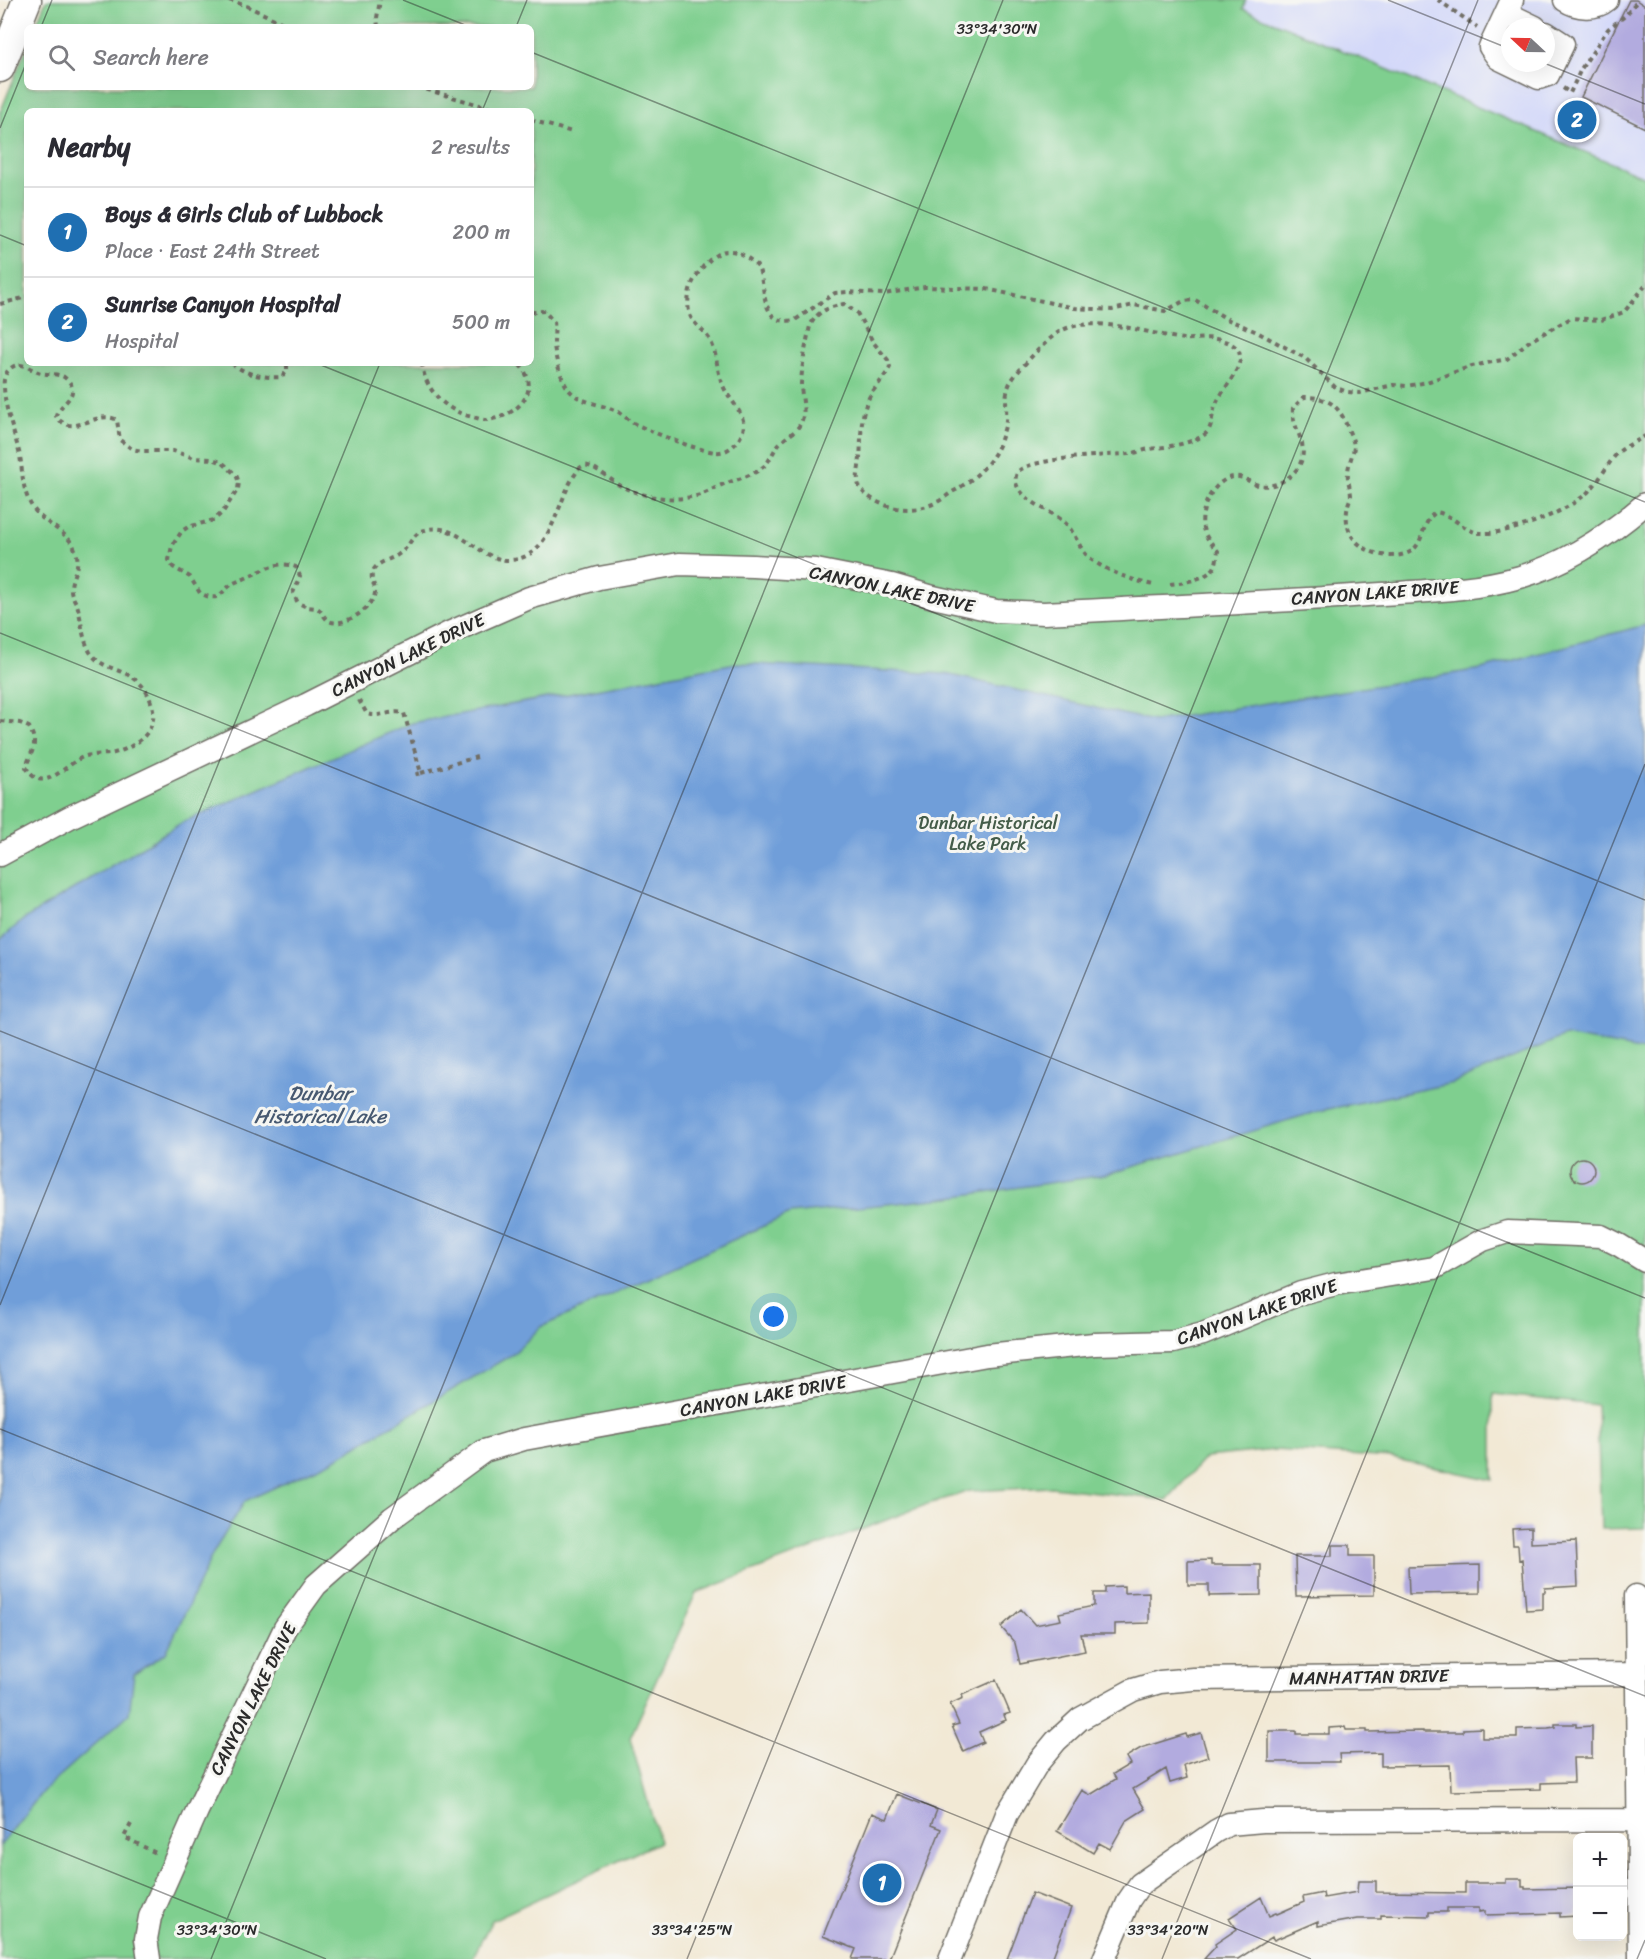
<!DOCTYPE html>
<html lang="en">
<head>
<meta charset="utf-8">
<style>
	body { margin:0; font-family:Sriracha,sans-serif; background:#f2f2f3; color:#2b2b33 }
	.controls { position:absolute; right:18px; bottom:18px; display:grid; overflow:hidden; border-radius:9px; box-shadow:0 6px 24px #0002 }
	.controls button { width:54px; height:54px; display:grid; place-items:center; padding:0; border:0; border-bottom:2px solid #e1e1e2; background:#fff; color:#2b2b33; font:30px sans-serif }
	.compass { position:absolute; left:1501px; top:18px; width:54px; height:54px; border-radius:50%; background:#fff; box-shadow:0 6px 24px #0002; rotate:292deg }
	.you { position:absolute; left:774px; top:1317px; width:21px; height:21px; margin:-15px; border:4px solid #fff; border-radius:50%; background:#1a73e8; box-shadow:0 0 0 9px #1a73e833 }
	.badge { display:grid; place-items:center; width:39px; height:39px; border-radius:50%; background:#1f6fb2; color:#fff; font-size:20px; font-weight:700 }
	.pin { position:absolute; translate:-50% -50%; border:3px solid #fff; box-shadow:0 2px 6px #0006 }
	.list { margin:0; padding:0; list-style:none }
	h2 { display:flex; justify-content:space-between; align-items:center; height:78px; margin:0; padding:0 24px; font-size:26px }
	h2 small { font-size:20px; font-weight:400; color:#7c7c81 }
	.list li { display:grid; grid-template-columns:39px 1fr auto; gap:18px; align-items:center; box-sizing:border-box; height:90px; padding:0 24px; border-top:2px solid #e1e1e2 }
	.list b { display:block; font-size:22px; white-space:nowrap }
	.list p { margin:0; font-size:20px; white-space:nowrap; color:#7c7c81 }
	.list em { font-size:20px; font-style:normal; color:#7c7c81 }
	.icon { flex:none; width:33px; height:33px; fill:none; stroke:currentColor; stroke-width:2; stroke-linecap:round; stroke-linejoin:round }
	.map { position:relative; flex:none; width:1645px; height:1959px; overflow:hidden }
	.search { position:absolute; background:#fff; box-shadow:0 6px 24px #0002; left:24px; top:24px; width:510px; height:66px; display:flex; align-items:center; gap:15px; box-sizing:border-box; padding:0 21px; border-radius:9px; color:#7c7c81; font-size:22px }
	.panel { position:absolute; background:#fff; box-shadow:0 6px 24px #0002; left:24px; top:108px; width:510px; height:258px; border-radius:9px }
	.map>svg:first-child { display:block }
</style>
</head>
<body>
<div class="map">
<svg width="1645" height="1959" viewBox="0 0 1645 1959">
	<rect width="100%" height="100%" fill="#f6f6f2"/>
	<filter id="ink" filterUnits="userSpaceOnUse"><feTurbulence type="fractalNoise" baseFrequency=".0167" numOctaves="2"/><feDisplacementMap in="SourceGraphic" scale="12" xChannelSelector="R" yChannelSelector="G"/><feConvolveMatrix kernelMatrix="1 2 1 2 8 2 1 2 1" color-interpolation-filters="sRGB"/></filter>
	<filter id="wash" filterUnits="userSpaceOnUse"><feTurbulence type="fractalNoise" baseFrequency=".008" numOctaves="4" result="noise"/><feDisplacementMap in="SourceGraphic" scale="24" xChannelSelector="R" yChannelSelector="G"/><feGaussianBlur stdDeviation="1.35" result="paint"/><feColorMatrix in="noise" values="0 0 0 0 0 0 0 0 0 0 0 0 0 0 0 0 0 1.4 0 .05"/><feComposite in="paint" operator="in"/></filter>
	<g filter="url(#wash)">
		<rect width="100%" height="100%" fill="#f2e9d5"/>
		<path fill="#d3d8f9" fill-rule="evenodd" d="M1246,0H1645V177L1243,9ZM1510,27H1546V63H1510Z"/>
		<path fill="#7fcf8f" stroke="#557d5d" stroke-width="1.5" fill-rule="evenodd" d="M46,0H1246L1243,9L1645,177V1528L1601,1529L1597,1405L1493,1394V1480L1391,1458L1275,1450L1206,1457L1167,1500L1052,1487L970,1491L928,1504L696,1593L630,1738L659,1842L492,1920L472,1959H0V113L27,46V87H531V27H35ZM27,111H531V363H27Z"/>
		<path fill="#709ed9" stroke="#4e6482" stroke-width="1.5" d="M1645,625V1051L1565,1036L1453,1083L1319,1111L1105,1175L936,1199L790,1214L541,1327L513,1354L332,1461L245,1501L213,1553L166,1653L134,1674L129,1714L43,1791L0,1846V940L24,919L183,822L412,723L736,663L946,674L1154,721L1481,669Z"/>
		<g id="blocks">
			<path fill="#b2abdf" d="M1629,0H1636L1645,6V128L1581,97Z
				M1570 1170a12 12 0 1 1 24 0a12 12 0 1 1-24 0Z
				M1531,1528V1543L1576,1541L1578,1586L1545,1588V1592H1543V1609L1526,1610L1522,1559L1519,1560L1518,1545H1513L1512,1529Z
				M1332,1545H1350V1556H1374V1595L1296,1596L1295,1556H1332Z
				M1211,1560V1565H1261V1595L1209,1596V1585H1188V1561Z
				M1480,1565V1593L1409,1594L1408,1567Z
				M1124,1586V1593L1149,1592V1623L1115,1624V1634H1081L1085,1651L1020,1664L1015,1643L1001,1627L1021,1609L1035,1625L1061,1620L1059,1613L1094,1606V1593H1105V1587Z
				M996,1680L1010,1713L1004,1715L1006,1720L979,1732L983,1742L963,1751L952,1726L959,1724L950,1704L963,1698L962,1695Z
				M1555,1724H1576V1727L1592,1726V1758H1573L1574,1782L1541,1783V1789L1451,1791L1450,1765L1381,1766V1753L1339,1754L1340,1762H1269V1731H1296V1734H1329V1728L1345,1727L1346,1730H1367V1732L1423,1731V1732H1463V1729L1482,1728V1738H1517V1729L1548,1728L1555,1727Z
				M1201,1733L1208,1757L1184,1765L1187,1778L1170,1783L1166,1769L1133,1789L1145,1809L1126,1821L1110,1849L1099,1843L1093,1853L1057,1831L1082,1790L1090,1795L1116,1779L1113,1774L1130,1764L1126,1757L1141,1748L1186,1734L1187,1737Z
				M897,1794L937,1810L931,1825L941,1829L889,1959H852L856,1949L823,1936L872,1813L887,1819Z
				M1506,1879H1522V1887H1525V1889L1578,1888V1916L1560,1917V1913L1485,1915V1911L1479,1912V1908H1447V1912H1429V1916L1381,1915V1919H1357L1318,1926V1921L1274,1940L1272,1937L1238,1959H1204L1216,1946L1215,1944L1237,1929L1229,1918L1261,1897L1269,1916L1276,1913L1277,1914L1304,1902L1303,1897L1323,1893L1324,1898L1357,1892L1358,1881H1376V1892L1465,1893V1883H1506Z
				M1032,1893L1071,1908L1052,1959H1007Z"/>
		</g>
	</g>
	<g filter="url(#ink)">
		<use href="#blocks" fill-opacity="0" stroke="#716e66" stroke-width="1.5"/>
		<g fill="none" stroke-linecap="round" stroke-linejoin="round">
			<g stroke="#716e66" stroke-width="25">
				<path id="minor" d="M1512,0L1490,47L1498,58L1539,78L1548,75L1563,44L1546,33
					M1565,0C1577,8 1595,10 1607,0
					M1506,13L1535,27
					M0,855L70,817L306,705L449,633L529,598L599,578L679,564L753,566L816,570L892,585L933,597L996,611L1044,613C1152,607 1260,603 1367,595C1418,591 1471,591 1520,577C1568,563 1608,536 1645,504
					M1636,1596L1640,1959
					M149,1959L146,1939L150,1917L197,1811L285,1628L316,1585L392,1518L484,1451L524,1439L987,1355L1094,1344L1173,1342L1203,1334L1301,1293L1336,1284L1434,1268L1483,1240L1507,1232L1601,1236L1619,1245L1645,1261
					M950,1959L1007,1814L1037,1764L1056,1741L1080,1719L1133,1690L1160,1682L1193,1679L1637,1674
					M1104,1959L1129,1900L1140,1884L1216,1831L1229,1824L1263,1821L1639,1820"/>
			</g>
			<g stroke="#716e66" stroke-width="31">
				<path id="major" d="M0,68L27,0"/>
			</g>
			<path stroke="#716e66" stroke-width="4" stroke-dasharray="4.5 4.5" stroke-linecap="butt" d="M229,0L249,7L291,27
				M1438,0L1477,27
				M378,27L377,18L380,0
				M418,87L500,111
				M1563,88L1570,93L1581,69L1608,29L1625,16L1638,0
				M531,120L572,132
				M0,304L27,297
				M531,312L544,311L554,322C555,329 554,336 554,344C555,358 561,381 570,391C581,404 606,404 620,413C625,416 629,421 635,424C655,433 694,450 716,452C723,453 731,449 736,443C757,419 729,404 722,383C717,371 717,356 712,344C707,331 691,325 689,311C687,303 689,291 692,284C697,272 714,251 727,251C739,250 750,259 758,267C767,288 759,327 795,320L835,293L847,292L884,294L925,287L986,289L1075,308L1112,310L1134,305L1165,311L1184,301L1195,300L1229,320L1257,332L1305,358L1336,388L1348,392L1360,393L1393,385L1407,386L1427,382L1472,366L1507,359L1528,342L1571,318L1601,320L1624,312L1645,286
				M232,363C245,375 265,378 282,377L287,371V363
				M422,363C424,390 447,412 473,417C477,418 482,420 487,420C516,417 545,390 518,363
				M1170,584C1182,583 1209,579 1215,566C1217,562 1217,556 1218,551C1212,544 1205,537 1203,528C1199,510 1212,484 1229,478C1240,474 1246,480 1255,484C1272,490 1290,480 1299,466C1311,444 1291,429 1293,408L1304,397C1329,397 1340,406 1348,429C1350,434 1354,441 1354,447C1353,455 1348,464 1348,473C1347,481 1351,489 1351,496C1350,500 1349,501 1348,505C1342,531 1356,549 1382,555C1391,557 1405,556 1413,550C1425,539 1421,523 1436,512C1454,515 1464,532 1481,533C1509,535 1571,511 1590,490C1602,478 1608,461 1621,450C1628,445 1637,441 1645,436
				M359,700L367,714C379,718 391,710 404,713L421,773L413,775
				M0,721L20,723L29,727C39,745 32,749 26,767C43,799 68,760 86,756C95,754 105,755 114,753C137,747 161,729 151,702C138,664 105,676 90,652C82,638 82,623 78,608C76,601 70,595 71,587C72,574 81,566 76,552C69,530 45,526 33,508C22,492 23,474 20,456C15,433 4,409 4,385C3,380 5,376 7,372C10,368 14,365 19,365C27,365 33,371 41,373C48,375 57,373 64,377C68,380 72,384 72,388C74,399 59,405 56,416C73,440 97,408 117,420L120,440L132,449L142,451H173L194,458L213,459L223,463L236,475L239,482L238,489L223,512L214,520L188,527L182,531L172,546L169,560L173,567L190,577L200,593C219,603 219,594 232,584C237,581 245,579 250,576C265,569 279,560 296,567L300,576L293,593L298,603L307,607L317,608C322,611 324,618 329,621C344,628 373,608 375,593C376,585 369,579 373,571C378,561 391,560 399,554C410,547 412,533 425,530C456,520 479,560 508,560C551,560 556,504 574,476C577,472 578,468 583,466C592,462 614,484 625,488C647,498 677,502 700,495C711,491 719,485 730,482C741,478 753,475 763,467C771,461 773,449 781,442C789,434 798,432 802,420C806,408 801,396 801,384C802,365 806,344 810,326C817,311 829,307 844,304L857,313L873,342L888,360L890,367C885,377 877,385 871,394C859,414 862,436 860,458C858,479 852,487 874,500C893,511 918,512 937,502C944,499 949,493 956,490C975,478 991,464 1000,443C1002,436 1005,428 1006,421C1007,409 1004,395 1010,383C1017,371 1047,339 1059,332C1090,313 1150,334 1183,339C1194,340 1206,337 1216,339C1264,348 1227,381 1217,402C1207,422 1219,433 1188,442C1176,446 1163,447 1150,449C1143,450 1136,453 1128,454C1110,455 1025,458 1017,473C1007,495 1052,511 1063,521C1073,529 1077,543 1085,553C1096,568 1136,582 1154,585
				M421,773L477,757
				M131,1824L124,1837L156,1853"/>
			<use href="#minor" stroke="#fff" stroke-width="22"/>
			<use href="#major" stroke="#fff" stroke-width="28"/>
		</g>
	</g>
	<path fill="none" stroke="#2b2b2b" stroke-width="1.5" stroke-opacity="0.45" d="M403,0L470,27M1388,0L1510,49M41,27L52,0M516,27L527,0M531,52L1645,502M1544,63L1645,104M482,111L492,87M0,128L27,61M0,235L27,246M316,363L1645,900M0,633L1645,1298M0,1031L1645,1696M0,1305L380,363M0,1429L1311,1959M0,1827L326,1959M211,1959L1003,0M687,1959L1478,0M1162,1959L1645,764M1637,1959L1645,1940"/>
	<g text-anchor="middle" stroke-width="6" stroke-linejoin="round" paint-order="stroke">
		<g font-size="18" fill="#2b2b2b" stroke="#f6f6f2">
			<text transform="translate(892 589) rotate(12)" y="6">CANYON LAKE DRIVE</text>
			<text transform="translate(1375 593) rotate(-4)" y="6">CANYON LAKE DRIVE</text>
			<text transform="translate(408 655) rotate(-26)" y="6">CANYON LAKE DRIVE</text>
			<text transform="translate(1257 1312) rotate(-19)" y="6">CANYON LAKE DRIVE</text>
			<text transform="translate(763 1396) rotate(-10)" y="6">CANYON LAKE DRIVE</text>
			<text transform="translate(1369 1677) rotate(-1)" y="6">MANHATTAN DRIVE</text>
			<text transform="translate(253 1699) rotate(-63)" y="6">CANYON LAKE DRIVE</text>
		</g>
		<g font-size="18" fill="#445c49" stroke="#f6f6f2">
			<text x="988" y="829">Dunbar Historical<tspan x="988" dy="21">Lake Park</tspan></text>
		</g>
		<g font-size="20" font-style="italic" fill="#475971" stroke="#f6f6f2">
			<text x="320" y="1100">Dunbar<tspan x="320" dy="23">Historical Lake</tspan></text>
		</g>
	</g>
	<g font-size="15" text-anchor="middle" fill="#2b2b2b" stroke="#f6f6f2" stroke-width="6" stroke-linejoin="round" paint-order="stroke">
		<text x="997" y="34">33°34'30"N</text>
		<text x="217" y="1935">33°34'30"N</text>
		<text x="692" y="1935">33°34'25"N</text>
		<text x="1168" y="1935">33°34'20"N</text>
	</g>
</svg>
<div class="controls">
<button>+</button>
<button>−</button>
</div>
<svg class="compass" viewBox="-18 -18 36 36"><path d="M0-13l5 13h-10z" fill="#e53935"/><path d="M0 13l5-13h-10z" fill="#7c7c81"/></svg>
<div class="you"></div>
<div class="pin badge" style="left:882px;top:1883px">1</div>
<div class="pin badge" style="left:1577px;top:120px">2</div>
<div class="search"><svg class="icon" aria-label="search" viewBox="0 0 24 24"><circle cx="10" cy="10" r="6"/><path d="M15 15l6 6"/></svg>Search here</div>
<section class="panel">
<h2>Nearby<small>2 results</small></h2>
<ul class="list">
<li><span class="badge">1</span><div><b>Boys &amp; Girls Club of Lubbock</b><p>Place · East 24th Street</p></div><em>200 m</em></li>
<li><span class="badge">2</span><div><b>Sunrise Canyon Hospital</b><p>Hospital</p></div><em>500 m</em></li>
</ul>
</section>
</div>
</body>
</html>
